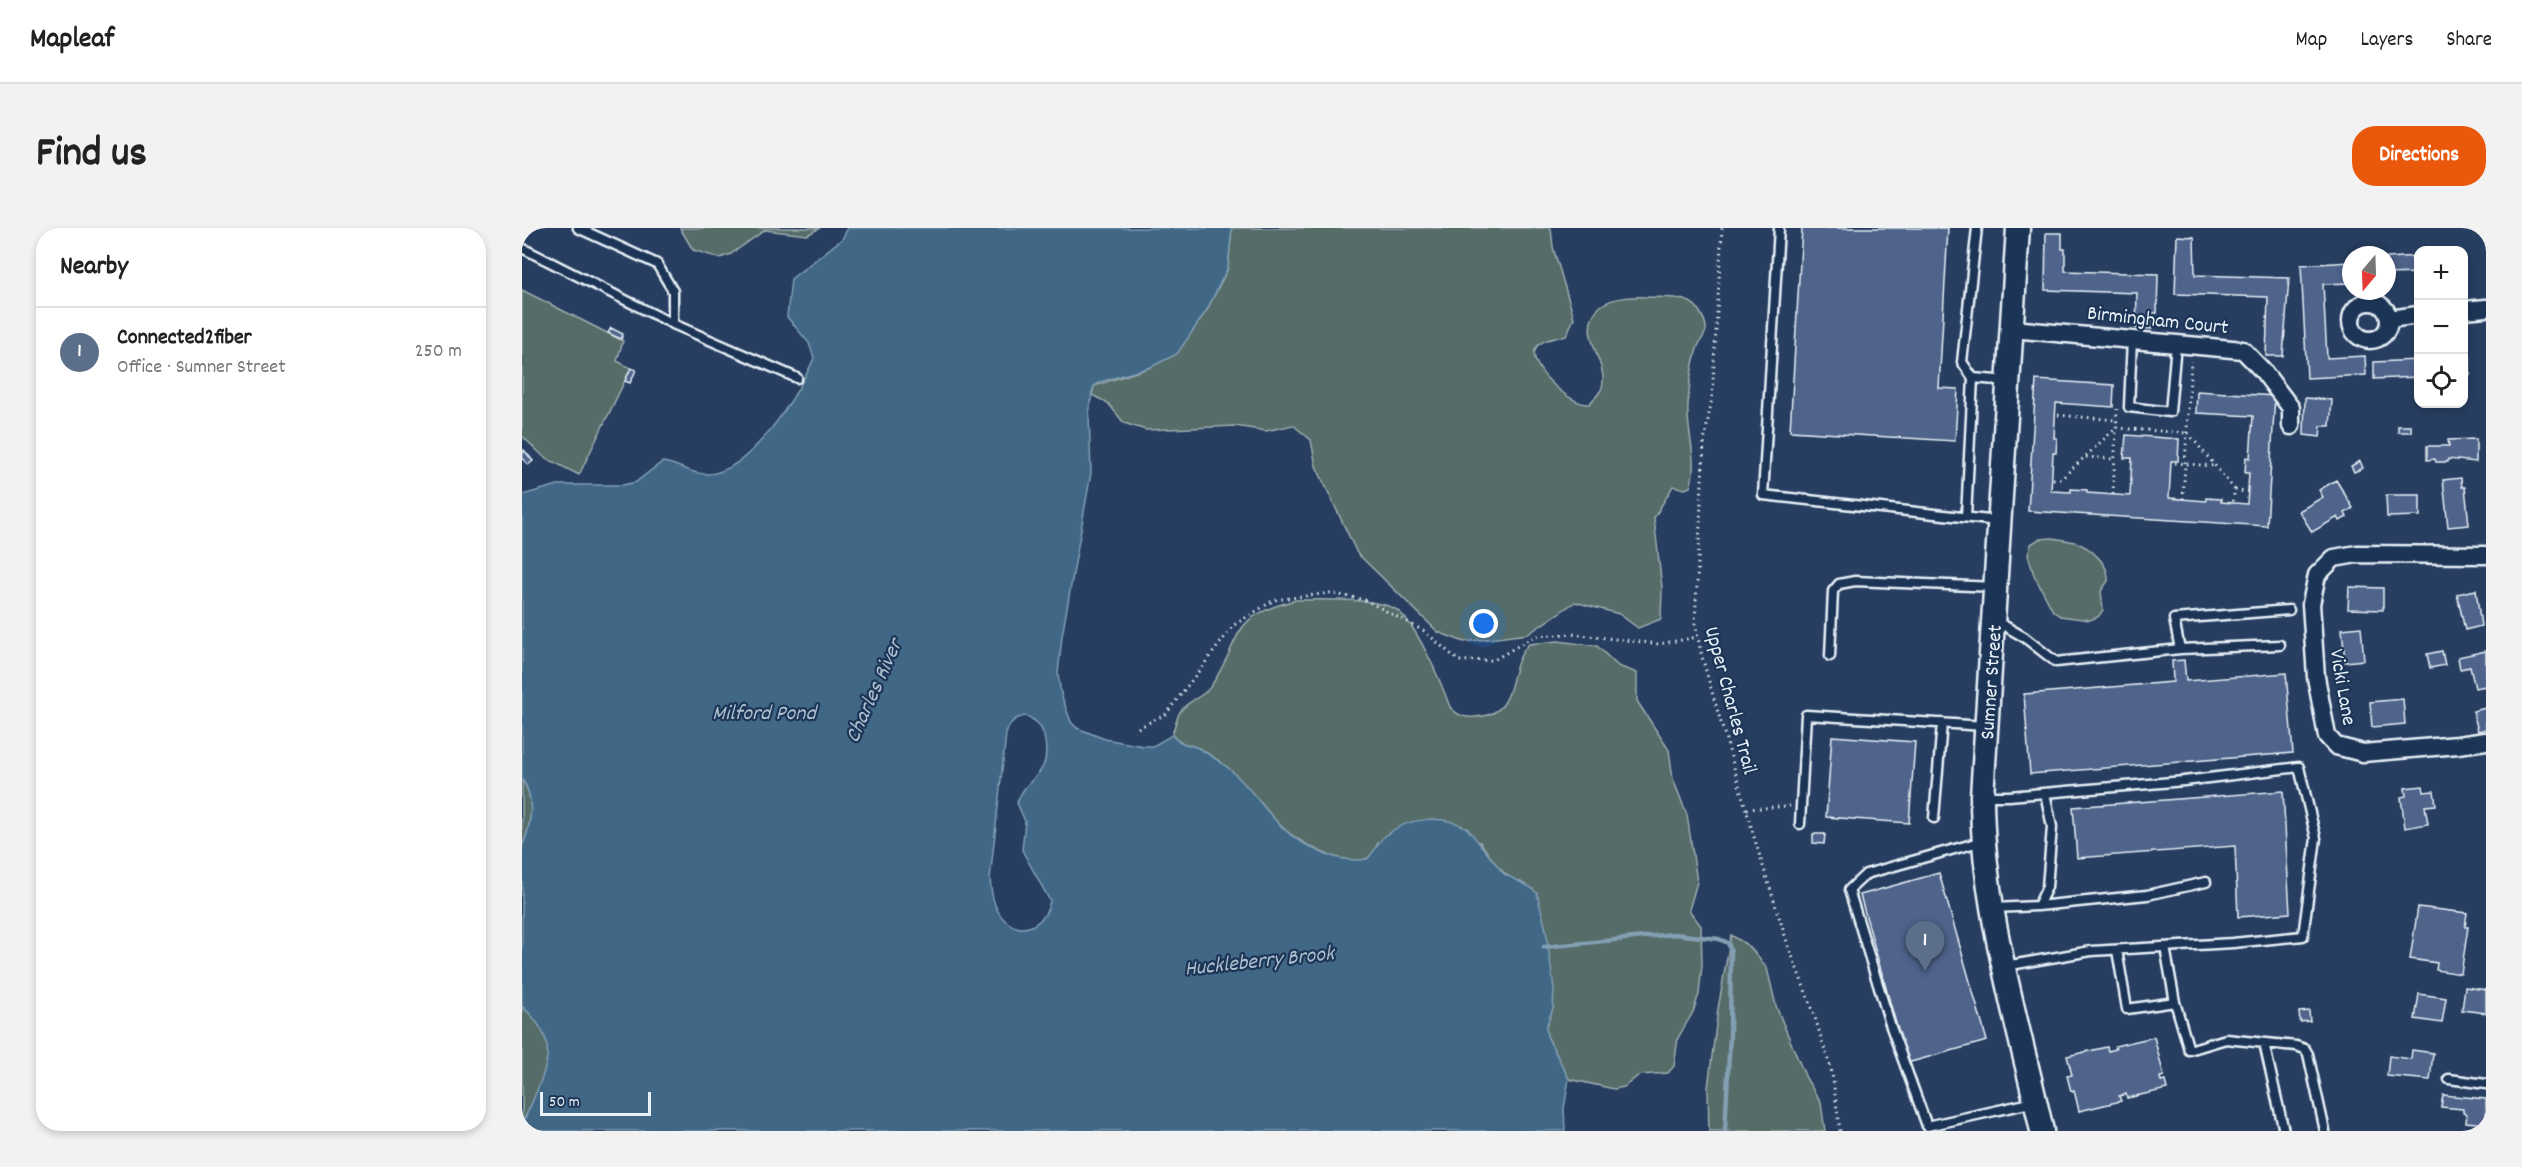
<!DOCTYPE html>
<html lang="en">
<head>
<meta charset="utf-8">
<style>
	body { margin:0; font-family:Dekko,sans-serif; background:#f2f2f2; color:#222 }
	.controls { position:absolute; right:18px; top:18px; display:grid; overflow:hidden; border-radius:12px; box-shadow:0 3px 9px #0003 }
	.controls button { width:54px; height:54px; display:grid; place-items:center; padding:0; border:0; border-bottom:2px solid #e0e0e0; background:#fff; color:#222; font:30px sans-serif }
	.compass { position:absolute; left:1820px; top:18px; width:54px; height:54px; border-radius:50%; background:#fff; box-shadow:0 3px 9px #0003; rotate:199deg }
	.scale { position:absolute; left:18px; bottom:15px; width:111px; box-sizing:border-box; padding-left:6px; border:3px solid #e8f1f8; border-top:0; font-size:16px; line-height:21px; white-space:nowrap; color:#e8f1f8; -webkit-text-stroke:4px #1d3557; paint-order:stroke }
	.you { position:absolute; left:962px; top:396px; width:21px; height:21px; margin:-15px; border:4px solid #fff; border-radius:50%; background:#1a73e8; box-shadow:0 0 0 9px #1a73e833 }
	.badge { display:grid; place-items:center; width:39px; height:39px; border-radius:50%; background:#ea580c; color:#fff; font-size:20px; font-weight:700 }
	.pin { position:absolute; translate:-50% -50px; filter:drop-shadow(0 2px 3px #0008) }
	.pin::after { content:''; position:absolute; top:32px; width:21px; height:18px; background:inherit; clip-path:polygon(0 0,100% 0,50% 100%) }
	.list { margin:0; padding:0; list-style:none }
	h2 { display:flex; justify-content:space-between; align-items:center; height:78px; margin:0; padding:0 24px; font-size:26px }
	h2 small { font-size:20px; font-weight:400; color:#767676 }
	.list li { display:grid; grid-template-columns:39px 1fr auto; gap:18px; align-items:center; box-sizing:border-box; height:90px; padding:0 24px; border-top:2px solid #e0e0e0 }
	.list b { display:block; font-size:22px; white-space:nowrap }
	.list p { margin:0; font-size:20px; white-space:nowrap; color:#767676 }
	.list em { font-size:20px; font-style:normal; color:#767676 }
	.icon { flex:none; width:33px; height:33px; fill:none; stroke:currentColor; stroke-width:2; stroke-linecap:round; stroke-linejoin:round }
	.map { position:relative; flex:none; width:1964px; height:903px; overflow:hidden; border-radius:24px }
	header { display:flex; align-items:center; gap:36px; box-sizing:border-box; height:84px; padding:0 30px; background:#fff; border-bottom:2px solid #e0e0e0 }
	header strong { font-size:28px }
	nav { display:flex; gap:33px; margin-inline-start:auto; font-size:21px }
	.intro { display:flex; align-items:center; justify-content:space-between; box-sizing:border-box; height:144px; padding:0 36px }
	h1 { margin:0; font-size:42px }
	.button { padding:15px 27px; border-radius:24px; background:#ea580c; color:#fff; font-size:21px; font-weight:700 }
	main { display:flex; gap:36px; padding:0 36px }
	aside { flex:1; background:#fff; border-radius:24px; box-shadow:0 3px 9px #0003 }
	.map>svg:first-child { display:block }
</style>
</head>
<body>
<header>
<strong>Mapleaf</strong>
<nav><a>Map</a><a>Layers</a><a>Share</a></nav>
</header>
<div class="intro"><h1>Find us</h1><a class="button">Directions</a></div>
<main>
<aside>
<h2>Nearby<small></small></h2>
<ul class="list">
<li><span class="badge" style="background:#5c6f8a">1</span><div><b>Connected2fiber</b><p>Office · Sumner Street</p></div><em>250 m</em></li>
</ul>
</aside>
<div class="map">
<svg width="1964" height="903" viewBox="0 0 1964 903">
	<rect width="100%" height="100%" fill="#273e61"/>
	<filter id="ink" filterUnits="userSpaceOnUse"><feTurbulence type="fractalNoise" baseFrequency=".0167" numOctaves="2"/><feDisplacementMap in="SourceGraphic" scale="12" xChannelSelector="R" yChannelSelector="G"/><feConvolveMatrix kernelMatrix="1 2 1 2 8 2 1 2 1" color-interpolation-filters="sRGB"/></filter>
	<g filter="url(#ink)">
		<path fill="#566c68" stroke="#9faeb0" stroke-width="1.5" d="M158,0H298L285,7L243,2L209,26L198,30L171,22Z
			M710,0H1029L1031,19L1052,90L1044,108C1035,110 1019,111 1014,120C1003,136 1048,178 1067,176C1071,172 1076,167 1079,162C1090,139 1055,108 1074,83C1083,69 1111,68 1125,69C1141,70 1167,67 1176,81C1180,87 1185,95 1184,102C1183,108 1178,113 1176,118C1170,135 1167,159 1166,177C1164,204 1177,232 1168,259L1163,261L1151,258L1132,290L1140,360L1139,391L1116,400L1097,386L1053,374L1006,406L942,414L916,404L835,325L794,238L789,212L771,197L744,203L713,198L624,202L602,195L586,175L570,167L572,158L629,139L685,82L706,40Z
			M0,62L101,113L95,133L109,140L57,247L22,229L0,208Z
			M1531,310C1538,312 1547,312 1555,315C1569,320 1588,337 1586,353L1579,363L1581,382L1576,389L1568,392L1538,388L1531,383L1512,347L1506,327L1509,316L1517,311Z
			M774,372C800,372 849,370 871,380C892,388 920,457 928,479C935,487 942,490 953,489C1000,487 982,441 1007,416L1036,413L1075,418L1096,438L1115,445V473L1147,522L1151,551L1165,587L1175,654L1167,682L1179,698L1180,737L1177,766L1171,784L1156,810L1152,838L1146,845L1117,847L1102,859L1092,861L1047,851L1025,808L1024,799L1031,780L999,654C979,649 970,630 958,614L856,615C853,621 851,627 846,630C824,642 773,613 758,597C739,578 727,557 705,539C697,533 687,526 678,521C668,516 656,517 650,507C653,499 654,488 660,481C669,471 684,468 691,455C722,406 707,389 774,372Z
			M0,551C14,571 9,598 0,619Z
			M1209,707L1227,718L1245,740L1254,778L1265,805L1284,850L1299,875L1303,903H1187L1186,860L1196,781Z
			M0,778C10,787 23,802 27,816C31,833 9,879 0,895Z"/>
		<path fill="#3f6886" stroke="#839fb4" stroke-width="1.5" fill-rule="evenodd" d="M326,0H710L706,39L685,82L655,126L629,139L581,153L572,158L570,164L567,187L569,245L540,408L536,446L539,466L549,494L555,500L583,511L621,518H631L650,507C656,516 668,516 678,521C687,526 697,533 705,539C726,556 739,578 758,597C778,618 815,636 845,631C853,624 855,614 863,608C885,589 920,586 945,600L982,646L1008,659L1015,665L1024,702L1032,761L1031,780L1024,799L1025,808L1047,851L1042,880L1043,903H0C0,892 7,883 11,872C28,832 36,811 0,778V619C9,598 14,571 0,551V267L36,257H101L114,254L140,234C155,235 168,246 184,246C227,247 277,165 292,130L287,115L265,89L269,51L320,11ZM504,488C516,493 521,500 523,513C529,551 504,546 495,575L503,593L500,622L528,673C524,693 504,709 485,694C472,684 469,665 468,651L484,506C488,494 492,490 504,488Z"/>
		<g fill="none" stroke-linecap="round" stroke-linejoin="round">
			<path stroke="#839fb4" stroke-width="4.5" d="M1022,719L1152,706L1197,711L1206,715L1209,723L1208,807L1203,903"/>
		</g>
		<path fill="#50648b" stroke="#e8f1f8" stroke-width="1.5" d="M1280,0H1426L1417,160L1436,161L1433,213L1268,203Z
			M1524,5H1540V21H1543V43L1636,46L1635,85H1630V101L1614,100L1615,65L1523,62Z
			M1655,8L1672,9L1673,47L1767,50L1761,128H1744L1746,69L1653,66Z
			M1896,28V45L1865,46V30Z
			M1829,34V55L1801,56L1805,130L1843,128L1844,147L1785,150L1779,37Z
			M89,100L101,106L99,111L86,105Z
			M1942,130H1948V147H1942Z
			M1896,132V149L1852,151V134Z
			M109,140L114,142L108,155L103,153Z
			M1514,152L1592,157L1591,179L1534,175L1532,210H1535L1534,225H1531L1529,263L1549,264V261L1565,262V265L1608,268L1610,230H1602L1604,207L1657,211L1656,233H1649L1647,270L1684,273V270L1699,271V274L1725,276L1727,245H1723L1724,229L1728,230L1731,188L1674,185L1675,163L1753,168L1745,298L1506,283Z
			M1783,170L1810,172L1808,198H1799L1798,209L1782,207Z
			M1876,198H1889V204H1876Z
			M1954,211V234L1926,231V234H1914L1913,231L1905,232V218H1927L1926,212Z
			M2,222L11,233L6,237L0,229Z
			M1838,233L1841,240L1832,244L1829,238Z
			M1939,250L1940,259H1943L1947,297L1926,299L1921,252Z
			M1814,252L1831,280L1823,285L1825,289L1818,293L1816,289L1790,304L1777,283L1801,269L1797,262Z
			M1864,267H1898V288L1865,289Z
			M1827,359L1861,360V382L1826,381Z
			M1954,362L1959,398L1943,402L1935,366Z
			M1839,399L1842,432L1823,434L1820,401Z
			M1920,423L1923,437L1908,440L1905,426Z
			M1964,423V458L1953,460L1948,439L1938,441L1936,429Z
			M1662,432L1664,453L1764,445L1771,525L1508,546L1502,466L1651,454L1650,433Z
			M1881,471L1883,496L1850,499L1848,474Z
			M1964,480V501L1956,503L1951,483Z
			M1310,508L1393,514L1387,595L1304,589Z
			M1901,558L1902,564L1912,563L1914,577L1903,578L1906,596L1883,600L1879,569L1884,568L1883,560Z
			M1761,563L1768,685L1716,689L1713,618L1555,630L1551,579Z
			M1291,606H1303L1302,616L1291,615Z
			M1417,645L1465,813L1385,835L1338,667Z
			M1896,679L1945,685L1943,699H1946L1939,746L1914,742L1915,735L1888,731Z
			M1943,759L1964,762V785L1940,782Z
			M1897,766L1924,770L1920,795L1893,791Z
			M1787,783L1788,793L1778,794L1777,784Z
			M1632,809L1642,848L1638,849L1639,854L1643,853L1645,861L1605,870L1604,866L1597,868L1599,873L1557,883L1552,862L1549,863L1545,848L1550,847L1545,828L1585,819L1586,823L1594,821L1593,818Z
			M1890,822L1911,825L1908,852L1865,848L1867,828L1889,831Z
			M1921,867L1964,871V896L1944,894L1945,886L1941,885V881L1919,879Z"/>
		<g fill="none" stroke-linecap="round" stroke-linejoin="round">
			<g stroke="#e8f1f8" stroke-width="13">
				<path id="lane" d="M1257,0L1241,267L1476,293
					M0,20L151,96V63L135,36L56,0
					M151,96L275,150
					M1610,111L1607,179L1648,184L1654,116
					M1451,150L1440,134L1455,0
					M1444,289L1451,150L1486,153
					M1474,393L1502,409L1534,434L1658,421L1652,391L1767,382
					M1658,421L1758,417
					M1308,428L1311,363L1317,356L1333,353L1473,359
					M1462,568H1487L1662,553L1777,539L1794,610L1781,708L1711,715L1569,723L1483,738
					M1412,590L1420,495
					M1278,596L1284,487L1464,498
					M1461,613L1344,646L1327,662L1369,799L1405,898L1513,874
					M1516,678L1625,667L1684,654
					M1471,680L1516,678L1525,659L1530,599L1523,565
					M1643,719L1653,774
					M1595,722L1605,781L1653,774L1667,822L1704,811L1774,818L1783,821L1786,826L1803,903
					M1742,815L1762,903
					M1927,851L1964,856"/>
			</g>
			<g stroke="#e8f1f8" stroke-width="21">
				<path id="street" d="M1829 93a19 19 0 1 1 38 0a19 19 0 1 1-38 0Z
					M1942,82L1964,80
					M1868,91L1896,87
					M1490,101L1721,122L1741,143L1769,180V198
					M1964,327L1835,326L1812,330L1795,347L1789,376L1794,449L1805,508L1814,518L1841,525L1936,517L1964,513"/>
			</g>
			<g stroke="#e8f1f8" stroke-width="27">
				<path id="secondary" d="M1496,0L1460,568C1460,681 1496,793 1520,903"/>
			</g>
			<path stroke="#e8f1f8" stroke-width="3" stroke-dasharray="1.5 4.5" stroke-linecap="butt" d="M1200,0L1190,170L1182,214L1173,395L1180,429L1235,619L1266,717L1291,783L1310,845L1318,903
				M1536,187L1594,192
				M1666,205L1713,262L1710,275
				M1564,229L1591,231
				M1653,235L1693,238
				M1531,251H1539L1594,200L1666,205
				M1713,262L1723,264
				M1591,266L1595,181
				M1661,271L1669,133
				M616,500L644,486L712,397L752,372L808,365L843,372L902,403L937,433L972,432L1013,408L1049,406L1137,416L1176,409
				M1225,581L1268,578"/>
			<use href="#lane" stroke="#1d3557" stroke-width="8"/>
			<use href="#street" stroke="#1d3557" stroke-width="16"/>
			<use href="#secondary" stroke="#1d3557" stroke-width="22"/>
		</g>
	</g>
	<g text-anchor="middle" stroke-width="4.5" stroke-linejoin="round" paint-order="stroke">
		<g font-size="21" fill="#e8f1f8" stroke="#1d3557">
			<text transform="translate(1636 91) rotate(6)" y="7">Birmingham Court</text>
			<text transform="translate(1468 454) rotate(-86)" y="7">Sumner Street</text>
			<text transform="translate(1822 459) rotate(80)" y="7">Vicki Lane</text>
			<text transform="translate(1210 472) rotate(75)" y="7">Upper Charles Trail</text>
		</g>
		<g font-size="22" font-style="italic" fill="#adc1d0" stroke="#1d3557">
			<text transform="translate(350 462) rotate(-66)" y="8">Charles River</text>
			<text x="242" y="491">Milford Pond</text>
			<text transform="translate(737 731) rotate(-6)" y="8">Huckleberry Brook</text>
		</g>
	</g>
</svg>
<div class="controls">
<button>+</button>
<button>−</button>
<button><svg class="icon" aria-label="locate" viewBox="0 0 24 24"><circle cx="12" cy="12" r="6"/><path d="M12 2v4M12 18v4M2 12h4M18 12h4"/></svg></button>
</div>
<svg class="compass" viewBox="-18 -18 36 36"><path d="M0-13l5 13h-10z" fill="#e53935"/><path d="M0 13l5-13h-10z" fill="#767676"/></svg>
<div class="scale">50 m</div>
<div class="you"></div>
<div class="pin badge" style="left:1403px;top:743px;background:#5c6f8a">1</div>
</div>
</main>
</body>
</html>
